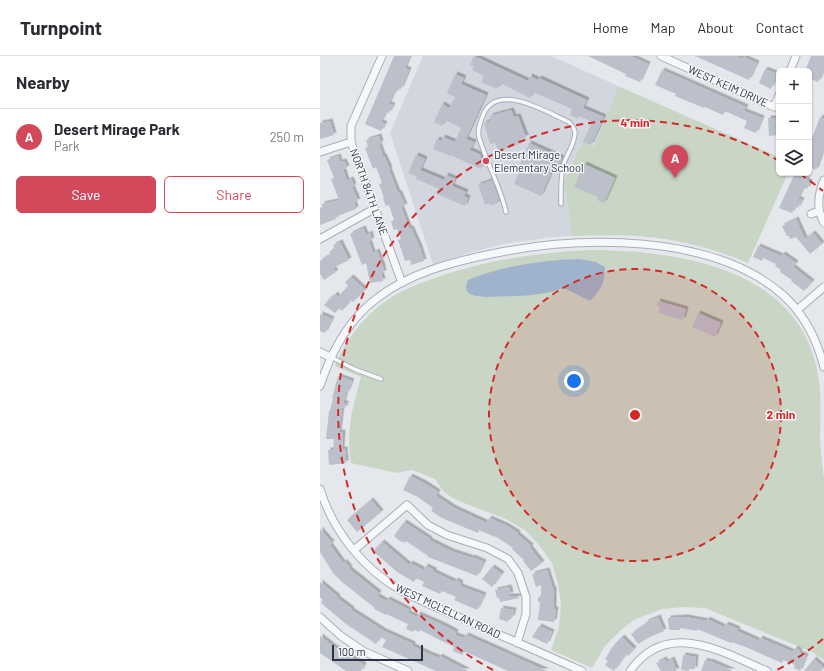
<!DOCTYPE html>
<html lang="en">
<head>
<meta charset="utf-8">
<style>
	body { margin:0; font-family:Barlow,sans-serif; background:#f2f2f3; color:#2b2b33 }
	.controls { position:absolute; right:12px; top:12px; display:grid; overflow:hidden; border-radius:6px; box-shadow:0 1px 3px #0004 }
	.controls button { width:36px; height:36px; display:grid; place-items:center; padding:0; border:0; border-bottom:1px solid #e1e1e2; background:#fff; color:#2b2b33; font:20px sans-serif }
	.scale { position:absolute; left:12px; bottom:10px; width:91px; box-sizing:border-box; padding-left:4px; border:2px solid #2b3445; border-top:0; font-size:11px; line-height:14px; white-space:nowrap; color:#2b3445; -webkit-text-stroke:3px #f4f6f9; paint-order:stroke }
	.you { position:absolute; left:254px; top:325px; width:14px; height:14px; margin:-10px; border:3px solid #fff; border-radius:50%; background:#1a73e8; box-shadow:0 0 0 6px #1a73e833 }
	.badge { display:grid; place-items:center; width:26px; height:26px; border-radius:50%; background:#d1495b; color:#fff; font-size:13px; font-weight:700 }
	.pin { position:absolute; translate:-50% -33px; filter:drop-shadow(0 1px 2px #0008) }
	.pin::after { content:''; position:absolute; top:21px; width:14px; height:12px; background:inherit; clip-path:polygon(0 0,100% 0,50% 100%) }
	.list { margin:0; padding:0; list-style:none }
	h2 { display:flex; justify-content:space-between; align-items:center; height:52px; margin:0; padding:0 16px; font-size:17px }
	h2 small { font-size:13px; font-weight:400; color:#7c7c81 }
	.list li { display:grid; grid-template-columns:26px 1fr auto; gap:12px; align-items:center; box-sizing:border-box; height:56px; padding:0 16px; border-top:1px solid #e1e1e2 }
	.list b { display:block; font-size:15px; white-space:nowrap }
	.list p { margin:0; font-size:13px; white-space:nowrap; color:#7c7c81 }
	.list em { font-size:13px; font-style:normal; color:#7c7c81 }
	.actions { display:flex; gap:8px; padding:12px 16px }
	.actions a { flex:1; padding:9px 0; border:1px solid #d1495b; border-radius:6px; text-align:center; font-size:14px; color:#d1495b }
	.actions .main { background:#d1495b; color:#fff }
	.icon { flex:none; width:22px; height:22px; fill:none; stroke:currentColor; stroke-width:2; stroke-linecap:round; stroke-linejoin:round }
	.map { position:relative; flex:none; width:504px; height:615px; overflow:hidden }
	header { display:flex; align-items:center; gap:24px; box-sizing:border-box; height:56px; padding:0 20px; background:#fff; border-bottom:1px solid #e1e1e2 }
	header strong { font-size:19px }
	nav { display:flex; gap:22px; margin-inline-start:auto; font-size:14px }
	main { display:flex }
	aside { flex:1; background:#fff }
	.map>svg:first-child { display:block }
</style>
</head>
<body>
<header>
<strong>Turnpoint</strong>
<nav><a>Home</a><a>Map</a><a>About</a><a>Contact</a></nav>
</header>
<main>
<aside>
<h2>Nearby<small></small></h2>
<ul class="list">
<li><span class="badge">A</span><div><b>Desert Mirage Park</b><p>Park</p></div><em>250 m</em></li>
</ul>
<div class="actions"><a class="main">Save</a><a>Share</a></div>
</aside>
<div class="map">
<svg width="504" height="615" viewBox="0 0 504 615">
	<defs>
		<filter id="shadow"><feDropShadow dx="2.5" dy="-2.5" stdDeviation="0" flood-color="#0004"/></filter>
	</defs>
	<rect width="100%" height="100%" fill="#e4e7ec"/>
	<path fill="#d2d6de" d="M103,0H231L298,30L274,91L261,86L244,126L252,180L232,181L183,188L149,197L113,208L70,77Z"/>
	<path fill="#c9d6c5" d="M298,30L459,101V117H468L428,207C395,193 362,184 326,181C302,178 276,180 252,180L244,126L262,85L274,91Z
		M267,194C357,194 480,211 498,319C502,340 500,362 500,383C501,396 502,409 504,422V604L492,596L385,552L364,551L342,553L314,564L301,574L285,590L272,612L231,594L239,571L241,548L238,528L232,507L219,489L205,474L186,463L136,444L124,436L115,423L92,414L77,417L31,407C26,372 32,354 41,321L15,310C25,287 38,267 58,251C73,238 92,230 112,223C162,205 214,197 267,194Z"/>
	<path fill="#9fb4cc" d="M260,203L276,206L285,211C285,227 281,234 270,245C261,241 253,236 244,232C220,241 191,240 165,241C154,240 141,239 148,224C181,210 224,204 260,203Z"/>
	<path fill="#bbc0ca" filter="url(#shadow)" d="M74,0H90L85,12L89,14L81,33L78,32L76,37L74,36L69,48L73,49L69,57L66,56L61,66L65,68L61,75L45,68Z
		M154,0L208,25L210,20L218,24L219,22L267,44L263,52L284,61L271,89L263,86L272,66L259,60L258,63L250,59L252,53L213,36L210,42L180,27L177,33L161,26L164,20L152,14L154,10L150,9Z
		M268,0H310L328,8L320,26L305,20L306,18Z
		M375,0H416L423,3V1L437,7L429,24Z
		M491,0H504V13L498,26L489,22V15H485Z
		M445,13L457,18L451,33L439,27Z
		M342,14L426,51L424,55L442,62L436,77L424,72L427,65L405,55L403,59L385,51L384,52L355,40L356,38L335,29Z
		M135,18L144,22L141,28L166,39L146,83L154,86L150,94L161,99L160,102L164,104V105L161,113L130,99V100L113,93L117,83L121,85L123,81L135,86L141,72L125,64L122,70L114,66L122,48L129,52L135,41L127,37Z
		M191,54L194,61L198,60L206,81L197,85L199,88L179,96L175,87L170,88L164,67L171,64L170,60Z
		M500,61L504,63V91L496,114L489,111V90Z
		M448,62H459V79L449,80Z
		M10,65L14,79L0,83V67Z
		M59,80L61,87L59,88L63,100H64L70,113L69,114L78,137L79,136L85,150L81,151L89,172H91L100,192L104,205L91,209L90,204L85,205L78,184L81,183L77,173L74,174L71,166L74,164L69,149L66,150L63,143L64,142L59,128L62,127L56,111L53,113L45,92L48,91L46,84Z
		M209,87L242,102L238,111L234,110L221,140L194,128L202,109L200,108Z
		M96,99L105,103L100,114L124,124L126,119L135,123L132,130L146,136L144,140L148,142L145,150L117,138L119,133L96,123L97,121L88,117Z
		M18,100L20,106L24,105L27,112L23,113L27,125L31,123L34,130L32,131L38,145L34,146L36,153L15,161L16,163L0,169V152L3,151L2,148L19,144L11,123L14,122L7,104Z
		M264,108L295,122L284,147L277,144L278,141L254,131Z
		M475,117H490L486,124L490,126L487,133L483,132L478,143L482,144L478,152L475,150L472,157L459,152Z
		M172,124L179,143L177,144L178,147L170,150L169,147L165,149L158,129Z
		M476,163L485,183L493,177L502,188L490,198L476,181L470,183L469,180H467L462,170Z
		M43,172L46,179L50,177L52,184L49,185L53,197L57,195L63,211L64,217H61L63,225L50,227L46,207L42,209L30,178Z
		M20,186L29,204L13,212L16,216L4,224L0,218V205L11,198L9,196L15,193L13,189Z
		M438,190L461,200L463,198L476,207L473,211L492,226L484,235L471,225L472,224L460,216L461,214L455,210L456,208L443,202L442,205L433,201Z
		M31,221L45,234L33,246L31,244L22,255L19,252L15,257L4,249L11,241L12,242L15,238L18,241L28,230L25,226Z
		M338,245L366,253L363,264L338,257L340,251L337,250Z
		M378,257L401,267L395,281L372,271Z
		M0,258L12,263L5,277L0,275Z
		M18,320L32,325L27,337H26L23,347H26L25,352H22L19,376H23L22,393H25L26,407L9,409L8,394H13L14,383H6L9,355H10L13,342H12Z
		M90,420L104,427L118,436L116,440L134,452L167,467L169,462L187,470L198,477L197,478L211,490L210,492L222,507L211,515L203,505L204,504L192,493L193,492L175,480V481L159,474L158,477L141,470L122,462L111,455L113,452L98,441L83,434Z
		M51,444L61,456L37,476L27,464Z
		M84,466L110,483L109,484L131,495L152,502V501L164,506L157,520L108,501V500L86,485L85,487L82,485L81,486L74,480Z
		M0,473L12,487L10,489L23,507L25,506L30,512L29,513L59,537L57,540L66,545L68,543L89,554L88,557L97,561L98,558L123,569L136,576L135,579L144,582L146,579L227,615H188L146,596V597L144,596L142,599L133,595L134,591L100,574L99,576L94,574L93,576L86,573L88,568L66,558V559L54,553L55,552L22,526L13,517L0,496Z
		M62,486L89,509L90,507L104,514L105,510L114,514V516L135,526L136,524L141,527L140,530L164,539L157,554L134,544L136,541L127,537L122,535L120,538L102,530L104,526L96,522L94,526L77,516L53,495Z
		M172,511L182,518L172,531L162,523Z
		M227,514L233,533H234V553H236L234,566L218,564L220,546H218V541H221V529L216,531L212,518Z
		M0,526L18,541L17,542L32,553L31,554L64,575L93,588V590L109,598L119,602L120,600L125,603L148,615H116L62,591L66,584L60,581L56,588L26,568L1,547L3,544L0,541Z
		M189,531L191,538L187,540H198L199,542L180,546L179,542H177L175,534Z
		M181,552L194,554L192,562L189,561L188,566L179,563Z
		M338,561L344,575L330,581L318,588L311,578L326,568V566Z
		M366,561L387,565V563L404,571L406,568L418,573L417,575L439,585L440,582L473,596L475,592L480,595L479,597L486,600L480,615L474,612L475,609L463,604L462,607L428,592L412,586L411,587L377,573V575L360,572V574H349L348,562Z
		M219,570L232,576L227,588L212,581Z
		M0,580L14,591L44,609L41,615H26L0,597Z
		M302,581L314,593L308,600L306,598L294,615L285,609L288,605L285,603L293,590Z
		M363,599L376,601L375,613H369V615L361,614Z
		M344,603L346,606L352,603L357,615H341L336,607Z
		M494,603L504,612L501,615H484Z
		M385,604L390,606V605L413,615H381Z"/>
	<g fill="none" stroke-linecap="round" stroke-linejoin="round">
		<g stroke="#a9aeb7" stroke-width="5.5">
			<path id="lane" d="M186,156C180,129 166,106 159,81C157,73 161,64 164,57C179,26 228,57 249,66C252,70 255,72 255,77C255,87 247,98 244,107C240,120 241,135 241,148
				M11,301L34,313L61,323"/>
		</g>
		<g stroke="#a9aeb7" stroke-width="9">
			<path id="street" d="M62,0L31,70V86L82,227
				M341,0L454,51L459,39
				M470,15L476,0
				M0,96L31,86
				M504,124C498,139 496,152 504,167
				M491,158L499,155
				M0,183L54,153
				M477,254L504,231
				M0,296L10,301
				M0,330C11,296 27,265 56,243C89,217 132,206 171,198C259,180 391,176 463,239C484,258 497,284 504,311
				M0,433C13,475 43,513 82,535C105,547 130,557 154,568C190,583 226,599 262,615
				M34,494L87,449L108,469L127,479L167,492L188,503L198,517L206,541V558L197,587
				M0,561L21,580L43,595L88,615
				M310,615C347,562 402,596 447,615"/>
		</g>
		<use href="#lane" stroke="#f7f8fa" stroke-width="3.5"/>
		<use href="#street" stroke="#f7f8fa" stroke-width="7"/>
	</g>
	<circle cx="315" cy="359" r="146" fill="#d62828" fill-opacity=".12"/>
	<g fill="none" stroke="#d62828" stroke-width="2" stroke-dasharray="7 5">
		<circle cx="315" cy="359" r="146"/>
		<path d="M503 583A292 292 0 0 1 457 614M173 614A292 292 0 1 1 459 105M480 118A292 292 0 0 1 503 135"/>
	</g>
	<circle fill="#d1495b" stroke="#f4f6f9" stroke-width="1.5" cx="166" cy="105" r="4"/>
	<g text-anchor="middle" stroke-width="3" stroke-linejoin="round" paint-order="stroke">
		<g font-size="11" fill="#2b3445" stroke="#f4f6f9">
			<text transform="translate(408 30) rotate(24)" y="4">WEST KEIM DRIVE</text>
			<text transform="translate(49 136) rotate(70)" y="4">NORTH 84TH LANE</text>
			<text transform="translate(128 555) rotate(25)" y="4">WEST MCLELLAN ROAD</text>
		</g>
		<g font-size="11" fill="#2b3445" stroke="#f4f6f9" text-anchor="start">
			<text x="174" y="103">Desert Mirage<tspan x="174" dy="13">Elementary School</tspan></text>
		</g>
	</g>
	<circle cx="315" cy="359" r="6" fill="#d62828" stroke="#f4f6f9" stroke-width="2"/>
	<g font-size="12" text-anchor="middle" font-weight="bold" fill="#d62828" stroke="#f4f6f9" stroke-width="3" stroke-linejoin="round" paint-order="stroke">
		<text x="315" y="71">4 min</text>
		<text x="461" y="363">2 min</text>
	</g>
</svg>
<div class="controls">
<button>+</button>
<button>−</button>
<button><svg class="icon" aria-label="layers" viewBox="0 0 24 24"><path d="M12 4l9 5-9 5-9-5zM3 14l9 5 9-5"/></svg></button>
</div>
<div class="scale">100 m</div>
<div class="you"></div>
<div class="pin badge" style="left:355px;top:122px">A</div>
</div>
</main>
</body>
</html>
